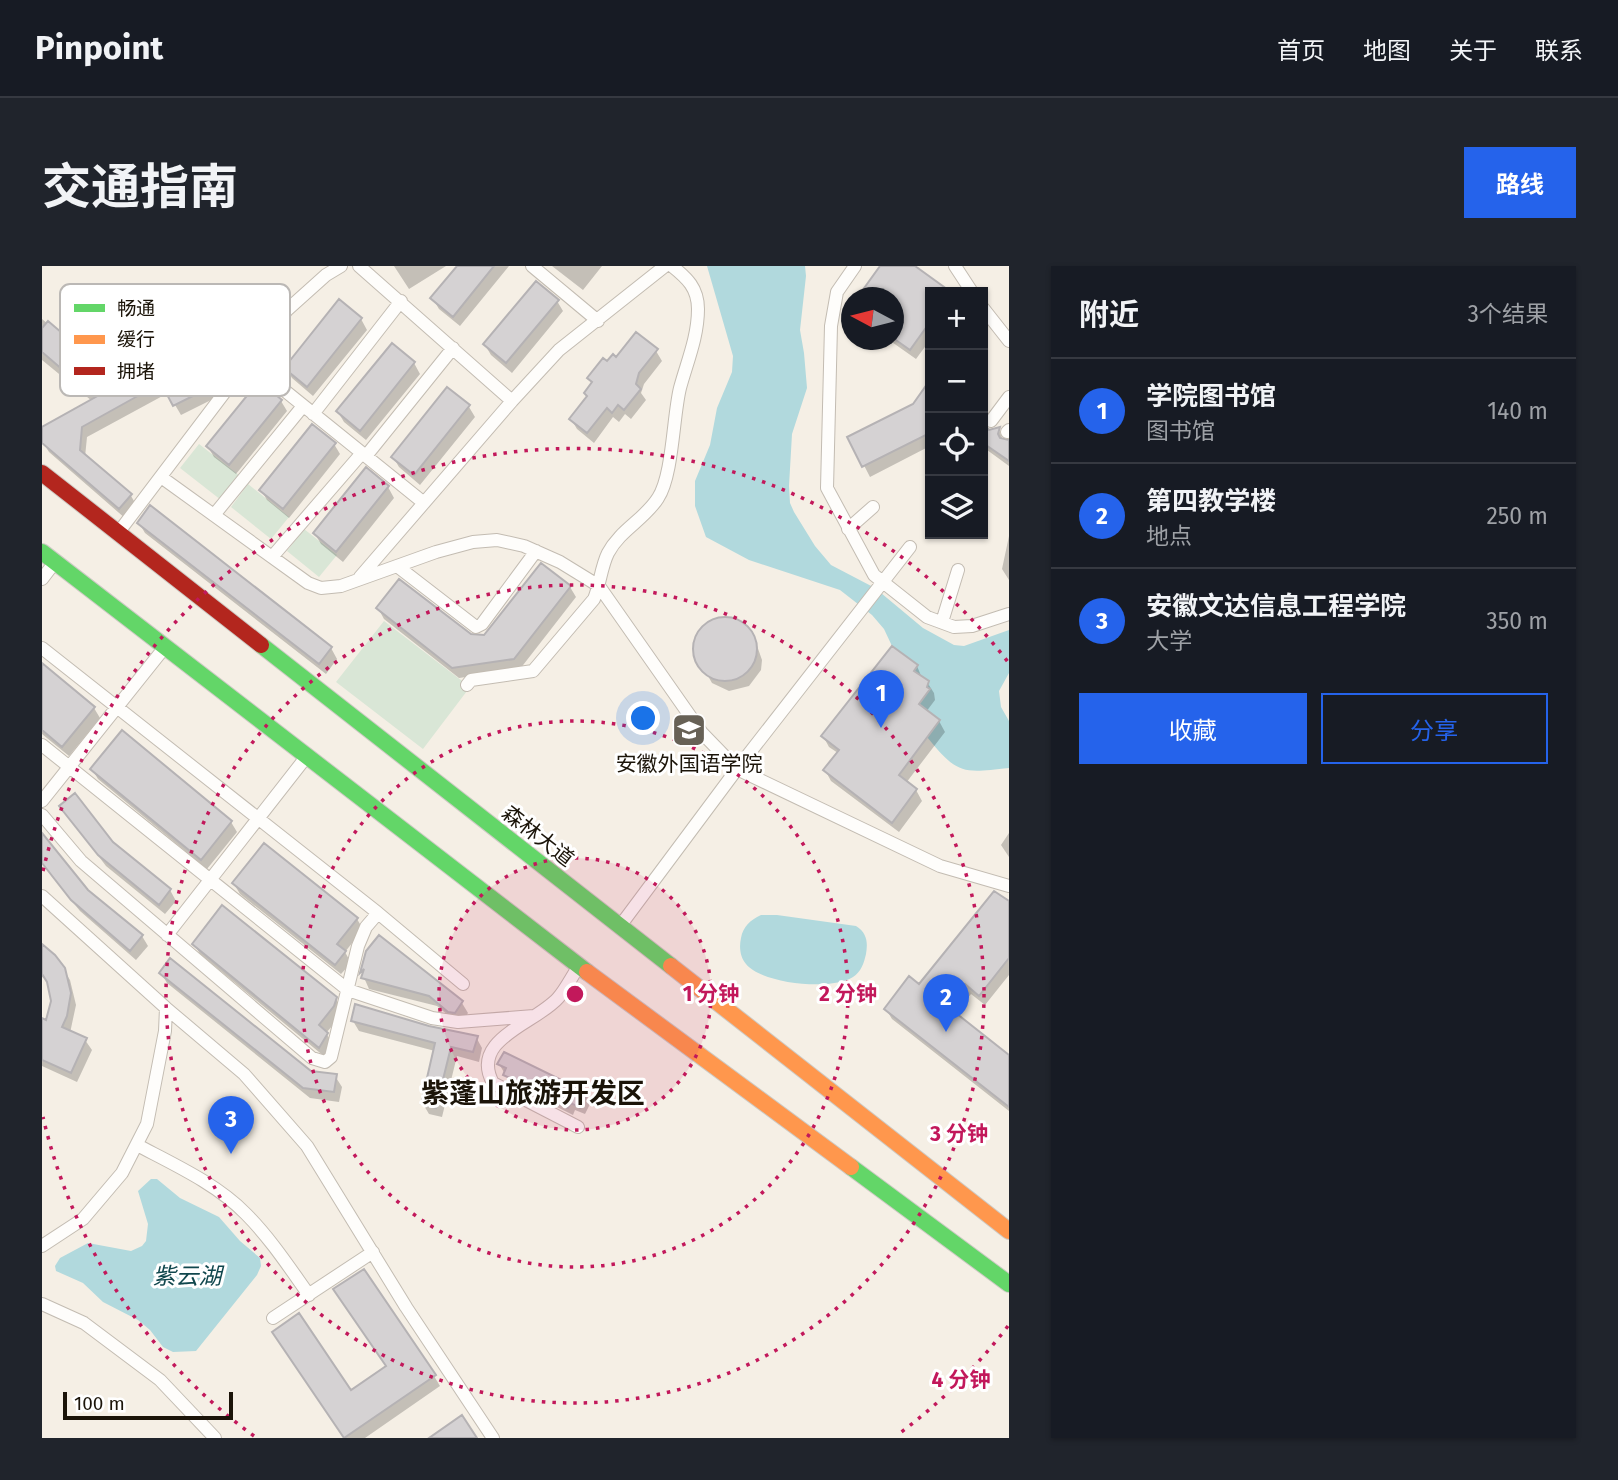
<!DOCTYPE html>
<html lang="zh">
<head>
<meta charset="utf-8">
<style>
	body { margin:0; font-family:"Fira Sans","Noto Sans SC",sans-serif; background:#20242c; color:#f1f3f6 }
	.controls { position:absolute; right:21px; top:21px; display:grid; overflow:hidden; border-radius:0px; box-shadow:0 2px 5px #0004 }
	.controls button { width:63px; height:63px; display:grid; place-items:center; padding:0; border:0; border-bottom:2px solid #363941; background:#171b24; color:#f1f3f6; font:35px sans-serif }
	.compass { position:absolute; left:799px; top:21px; width:63px; height:63px; border-radius:50%; background:#171b24; box-shadow:0 2px 5px #0004; rotate:277deg }
	.scale { position:absolute; left:21px; bottom:18px; width:170px; box-sizing:border-box; padding-left:7px; border:4px solid #1b1409; border-top:0; font-size:19px; line-height:24px; white-space:nowrap; color:#1b1409; -webkit-text-stroke:5px #fff; paint-order:stroke }
	.you { position:absolute; left:602px; top:453px; width:24px; height:24px; margin:-18px; border:5px solid #fff; border-radius:50%; background:#1a73e8; box-shadow:0 0 0 10px #1a73e833 }
	.badge { display:grid; place-items:center; width:46px; height:46px; border-radius:50%; background:#2563eb; color:#fff; font-size:23px; font-weight:700 }
	.pin { position:absolute; translate:-50% -58px; filter:drop-shadow(0 2px 4px #0008) }
	.pin::after { content:''; position:absolute; top:37px; width:24px; height:21px; background:inherit; clip-path:polygon(0 0,100% 0,50% 100%) }
	.list { margin:0; padding:0; list-style:none }
	h2 { display:flex; justify-content:space-between; align-items:center; height:91px; margin:0; padding:0 28px; font-size:30px }
	h2 small { font-size:23px; font-weight:400; color:#9ea1a6 }
	.list li { display:grid; grid-template-columns:46px 1fr auto; gap:21px; align-items:center; box-sizing:border-box; height:105px; padding:0 28px; border-top:2px solid #363941 }
	.list b { display:block; font-size:26px; white-space:nowrap }
	.list p { margin:0; font-size:23px; white-space:nowrap; color:#9ea1a6 }
	.list em { font-size:23px; font-style:normal; color:#9ea1a6 }
	.actions { display:flex; gap:14px; padding:21px 28px }
	.actions a { flex:1; padding:16px 0; border:2px solid #2563eb; border-radius:0px; text-align:center; font-size:24px; color:#2563eb }
	.actions .main { background:#2563eb; color:#fff }
	.icon { flex:none; width:38px; height:38px; fill:none; stroke:currentColor; stroke-width:2; stroke-linecap:round; stroke-linejoin:round }
	.map { position:relative; flex:none; width:967px; height:1172px; overflow:hidden; border-radius:0px }
	header { display:flex; align-items:center; gap:42px; box-sizing:border-box; height:98px; padding:0 35px; background:#171b24; border-bottom:2px solid #363941 }
	header strong { font-size:33px }
	nav { display:flex; gap:38px; margin-inline-start:auto; font-size:24px }
	.intro { display:flex; align-items:center; justify-content:space-between; box-sizing:border-box; height:168px; padding:0 42px }
	h1 { margin:0; font-size:49px }
	.button { padding:18px 32px; border-radius:0px; background:#2563eb; color:#fff; font-size:24px; font-weight:700 }
	main { display:flex; gap:42px; padding:0 42px }
	aside { flex:1; background:#171b24; border-radius:0px; box-shadow:0 2px 5px #0004 }
	.map>svg:first-child { display:block }
</style>
</head>
<body>
<header>
<strong>Pinpoint</strong>
<nav><a>首页</a><a>地图</a><a>关于</a><a>联系</a></nav>
</header>
<div class="intro"><h1>交通指南</h1><a class="button">路线</a></div>
<main>
<div class="map">
<svg width="967" height="1172" viewBox="0 0 967 1172">
	<rect width="100%" height="100%" fill="#f5efe5"/>
	<path fill="#d9e6d6" d="M157,178L198,210L179,234L138,202Z
		M206,218L247,251L229,273L189,241Z
		M262,263L295,289L277,311L245,285Z
		M342,355L428,421L381,483L294,416Z"/>
	<path fill="#b1d9dd" d="M665,0H763L764,10L758,64L762,87L765,122L750,168L747,220L748,237L752,246L773,280L789,299L833,322L881,362L912,379L922,380L967,364V407L957,425L959,441L967,455V502C920,507 916,509 885,471L898,454L877,438L888,423L885,421L886,415L872,405L876,399L850,380L842,363L830,349L798,324L707,294L664,271L653,240V215L668,179L675,142L690,106L691,90Z
		M719,649H735L814,660C825,667 826,676 824,688C822,697 819,706 811,711C790,725 720,718 704,698C698,691 697,681 699,672C701,661 708,654 719,649Z
		M109,913H115L138,932L177,951L198,975L218,992L219,1000L215,1009L154,1085L131,1086L121,1081L108,1064L96,1054L61,1036L41,1017L14,1005L13,1000L18,992L46,977L89,985L100,980L104,975L106,958L96,925Z"/>
	<path fill="#0003" d="M352,0H404L367,23Z
		M417,0H467L418,60L397,43L391,33Z
		M510,0H560L541,24Z
		M840,0H870L906,26H888V74L874,93L847,74H852V32Z
		M515,35L521,45L470,107L449,89L443,79Z
		M297,36L319,53L325,64L271,130L250,112L244,102Z
		M0,53L60,103L69,119L62,128L197,81L206,99L176,116L181,128L139,149L126,127L45,171L43,191L89,230L95,240L84,253L7,186L0,175L50,135L0,94Z
		M350,79L372,97L378,108L324,174L302,156L296,146Z
		M614,85L620,95L602,118L599,127L604,134L589,153L583,148L577,156L571,151L552,177L535,163L529,153L546,131L551,119L547,112L575,93Z
		M888,117V180L828,211L808,172L872,139Z
		M239,135L245,145L194,208L172,191L166,181Z
		M427,141L433,151L378,219L357,201L351,191Z
		M941,151L947,164L956,162L962,176L967,175V200L941,181Z
		M292,178L298,188L247,252L225,234L219,224Z
		M346,221L352,232L301,296L279,278L273,268Z
		M97,257L289,382L295,393L284,408L103,267Z
		M967,270V314L960,303Z
		M528,321L534,331L478,403L417,412L342,353L336,342L428,369L443,371Z
		M678,353L698,357L706,363L713,374L720,394L719,404L707,420L687,425L670,417L654,389L653,380L662,362Z
		M0,400L52,442L58,452L27,490L0,468Z
		M875,400L880,412L885,416L892,427L893,434L884,446L897,455L903,466L864,517L874,524L880,535L857,566L789,515L783,504L796,487L787,481L781,470Z
		M50,503L189,556L195,566L165,603L56,513Z
		M26,550L70,578L128,624L134,635L123,648L64,600Z
		M967,567V591L959,579Z
		M0,569L45,625L100,670L106,680L94,694L38,645L0,598Z
		M192,618L315,653L321,663L303,686L309,697L299,708L198,628Z
		M967,638V709L943,739L929,728L913,748L967,791V845L850,753L844,743L877,721Z
		M152,678L293,732L300,743L298,751L284,767L291,778L283,791L158,688Z
		M0,681L21,703L28,714L34,739L28,767L43,774L50,784L35,816L0,800V754L5,756L11,735L6,714L0,711Z
		M325,686L420,737L426,747L419,757L414,756L395,740L327,723L320,707Z
		M119,707L268,806L293,810L300,821L297,836L268,832L125,717Z
		M311,755L387,762L434,771L440,782L437,796L415,790L400,851L387,848L381,838L393,785L317,765Z
		M457,798L544,829L549,836L543,848L533,844L531,849L515,841L510,832L484,819L482,823L468,816Z
		M238,1077L309,1127L392,1110L398,1120L323,1172H302Z"/>
	<path fill="#d5d2d3" stroke="#b5b2b4" stroke-width="2" d="M415,0H452L411,51L388,32Z
		M838,0H873L909,26H888V56L868,84L851,72V32H815Z
		M494,15L517,34L464,97L441,78Z
		M297,33L320,52L265,121L242,102Z
		M6,55L61,102L43,123L0,86V62Z
		M594,66L616,83L597,107L594,118L599,123L582,144L576,139L570,147L565,142L545,167L527,153L545,130L542,127L550,116L545,112L561,92L565,95L571,88L574,91Z
		M192,68L201,87L198,92L171,105L177,117L131,140L119,117L40,161L38,184L90,228L77,243L0,177V161L104,103L108,110Z
		M350,77L373,96L318,165L294,145Z
		M888,114V167L820,201L805,171L871,138Z
		M217,115L240,134L187,199L164,180Z
		M405,121L428,139L372,209L349,191Z
		M270,158L294,177L241,243L217,224Z
		M941,158L947,164L958,161L956,168L958,172L967,174V195L941,177Z
		M324,201L347,220L294,286L271,267Z
		M108,239L290,381L277,398L95,257Z
		M499,297L529,320L472,393L410,402L334,342L357,313L429,368L442,369Z
		M651 383a32 32 0 1 1 64 0a32 32 0 1 1-64 0Z
		M850,380L876,399L872,405L887,415L885,421L888,423L877,438L898,454L857,509L875,523L850,557L781,504L797,484L779,470Z
		M0,397L53,441L20,481L0,464Z
		M80,464L190,555L159,594L48,503Z
		M33,527L71,576L129,623L117,639L56,589L17,540Z
		M0,567L46,624L101,669L88,685L29,634L0,597Z
		M222,577L316,652L295,678L304,685L293,699L190,617Z
		M952,625L967,635V692L937,730L923,718L905,740L967,789V841L842,743L867,710L877,718Z
		M180,639L295,731L292,740L277,759L286,767L277,782L150,678Z
		M337,669L421,735L413,747L406,746L387,730L319,712L322,703L318,707L324,685Z
		M0,678L13,689L23,702L29,727L25,750L20,761L45,772L29,807L0,794V752L4,754L9,735L5,716L0,708Z
		M128,692L269,805L295,808L292,826L261,822L117,707Z
		M313,738L387,760L436,770L431,786L409,781L394,842L379,838L393,777L309,755Z
		M462,786L546,827L538,842L529,837L526,842L508,833L511,828L479,812L477,816L461,809L464,802L455,798Z
		M322,1003L394,1109L302,1172L230,1066L257,1047L309,1124L344,1100L291,1023Z
		M420,1149L435,1172H387Z"/>
	<g fill="none" stroke-linecap="round" stroke-linejoin="round">
		<g stroke="#c3bcb2" stroke-width="14">
			<path id="street" d="M317,0L470,135
				M490,0L556,55
				M813,0L795,26L789,60L785,222L832,309L885,351L912,361L930,360L967,348
				M913,0L930,26
				M941,42L967,75
				M206,95L382,237
				M271,148L359,35
				M949,155L967,131
				M965,166L967,164
				M324,190L411,82
				M119,211L266,317L279,322L299,320L394,286L431,276L455,274L482,280L518,296L557,320L660,467L695,503L898,600L967,620
				M172,249L261,140
				M806,263L831,241
				M76,267L245,44L284,9L299,0
				M230,291L320,187
				M355,300L434,361L440,358L494,285
				M318,311L470,135L517,84L623,0
				M0,313L13,296
				M900,356L916,304
				M0,382L336,647L421,718
				M425,419L429,414L491,405L552,333C558,319 559,301 566,287C578,264 603,253 616,232C631,209 631,150 638,122C645,96 656,71 656,43C656,22 645,12 630,0
				M0,479L306,724L390,752L416,756L492,750
				M0,535L123,381
				M0,549L39,595L270,792L283,796L289,791L316,680L324,661L336,647
				M0,630L124,742L202,808L265,880L364,1041L451,1172
				M578,660L695,503L868,281
				M125,669L265,490
				M536,861L451,817C427,773 493,758 516,732C524,723 530,710 537,700
				M95,879C131,898 175,918 204,948C228,972 247,1001 267,1029
				M0,980L41,953L80,907L105,858L123,765L124,742
				M0,1038L42,1057L118,1114L173,1172
				M231,1052L331,986"/>
		</g>
		<g stroke="#cdcac4" stroke-width="18">
			<path id="fast" d="M0,286L545,706
				M219,379L629,700
				M809,901L967,1018"/>
		</g>
		<g stroke="#cdcac4" stroke-width="18">
			<path id="slow" d="M629,700L967,965
				M545,706L809,901"/>
		</g>
		<g stroke="#cdcac4" stroke-width="18">
			<path id="jam" d="M0,207L219,379"/>
		</g>
		<use href="#street" stroke="#fefdfb" stroke-width="12"/>
		<use href="#fast" stroke="#63d668" stroke-width="16"/>
		<use href="#slow" stroke="#ff974d" stroke-width="16"/>
		<use href="#jam" stroke="#b3261e" stroke-width="16"/>
	</g>
	<circle cx="533" cy="728" r="136" fill="#c2185b" fill-opacity=".12"/>
	<g fill="none" stroke="#c2185b" stroke-width="3.5" stroke-dasharray="3.5 7">
		<circle cx="533" cy="728" r="136"/>
		<circle cx="533" cy="728" r="273"/>
		<circle cx="533" cy="728" r="409"/>
		<path d="M966 1060A546 546 0 0 1 854 1170M212 1170A546 546 0 0 1 1 851M1 605A546 546 0 0 1 966 396"/>
	</g>
	<defs>
		<g id="university-square" transform="scale(1.75)"><rect x="-9" y="-9" width="18" height="18" rx="4" fill="#676156" stroke="#fff"/><path d="M0-5L7-2L0 1L-7-2ZM-4 1L0 2.5L4 1V4Q0 6-4 4Z" fill="#fff"/></g>
	</defs>
	<g fill-rule="evenodd">
		<use href="#university-square" x="647" y="464"/>
	</g>
	<g text-anchor="middle" stroke-width="6" stroke-linejoin="round" paint-order="stroke">
		<g font-size="21" fill="#1b1409" stroke="#fff">
			<text x="647" y="505">安徽外国语学院</text>
		</g>
		<g font-size="21" fill="#1b1409" stroke="#fff">
			<text transform="translate(496 570) rotate(38)" y="7">森林大道</text>
		</g>
		<g font-size="23" font-style="italic" fill="#10474d" stroke="#fff">
			<text x="145" y="1018">紫云湖</text>
		</g>
		<g font-size="28" font-weight="bold" fill="#1b1409" stroke="#fff">
			<text x="491" y="837">紫蓬山旅游开发区</text>
		</g>
	</g>
	<rect x="18" y="18" width="230" height="112" rx="10" fill="#fff" stroke="#bbb8b5" stroke-width="2"/>
	<rect x="32" y="38" width="31" height="8" fill="#63d668"/>
	<rect x="32" y="69" width="31" height="9" fill="#ff974d"/>
	<rect x="32" y="101" width="31" height="8" fill="#b3261e"/>
	<g font-size="19" fill="#1b1409">
		<text x="75" y="49">畅通</text>
		<text x="75" y="80">缓行</text>
		<text x="75" y="112">拥堵</text>
	</g>
	<circle cx="533" cy="728" r="10" fill="#c2185b" stroke="#fff" stroke-width="3.5"/>
	<g font-size="21" text-anchor="middle" font-weight="bold" fill="#c2185b" stroke="#fff" stroke-width="6" stroke-linejoin="round" paint-order="stroke">
		<text x="669" y="735">1 分钟</text>
		<text x="806" y="735">2 分钟</text>
		<text x="917" y="875">3 分钟</text>
		<text x="919" y="1121">4 分钟</text>
	</g>
</svg>
<div class="controls">
<button>+</button>
<button>−</button>
<button><svg class="icon" aria-label="locate" viewBox="0 0 24 24"><circle cx="12" cy="12" r="6"/><path d="M12 2v4M12 18v4M2 12h4M18 12h4"/></svg></button>
<button><svg class="icon" aria-label="layers" viewBox="0 0 24 24"><path d="M12 4l9 5-9 5-9-5zM3 14l9 5 9-5"/></svg></button>
</div>
<svg class="compass" viewBox="-18 -18 36 36"><path d="M0-13l5 13h-10z" fill="#e53935"/><path d="M0 13l5-13h-10z" fill="#9ea1a6"/></svg>
<div class="scale">100 m</div>
<div class="you"></div>
<div class="pin badge" style="left:839px;top:462px">1</div>
<div class="pin badge" style="left:904px;top:766px">2</div>
<div class="pin badge" style="left:189px;top:888px">3</div>
</div>
<aside>
<h2>附近<small>3个结果</small></h2>
<ul class="list">
<li><span class="badge">1</span><div><b>学院图书馆</b><p>图书馆</p></div><em>140 m</em></li>
<li><span class="badge">2</span><div><b>第四教学楼</b><p>地点</p></div><em>250 m</em></li>
<li><span class="badge">3</span><div><b>安徽文达信息工程学院</b><p>大学</p></div><em>350 m</em></li>
</ul>
<div class="actions"><a class="main">收藏</a><a>分享</a></div>
</aside>
</main>
</body>
</html>
